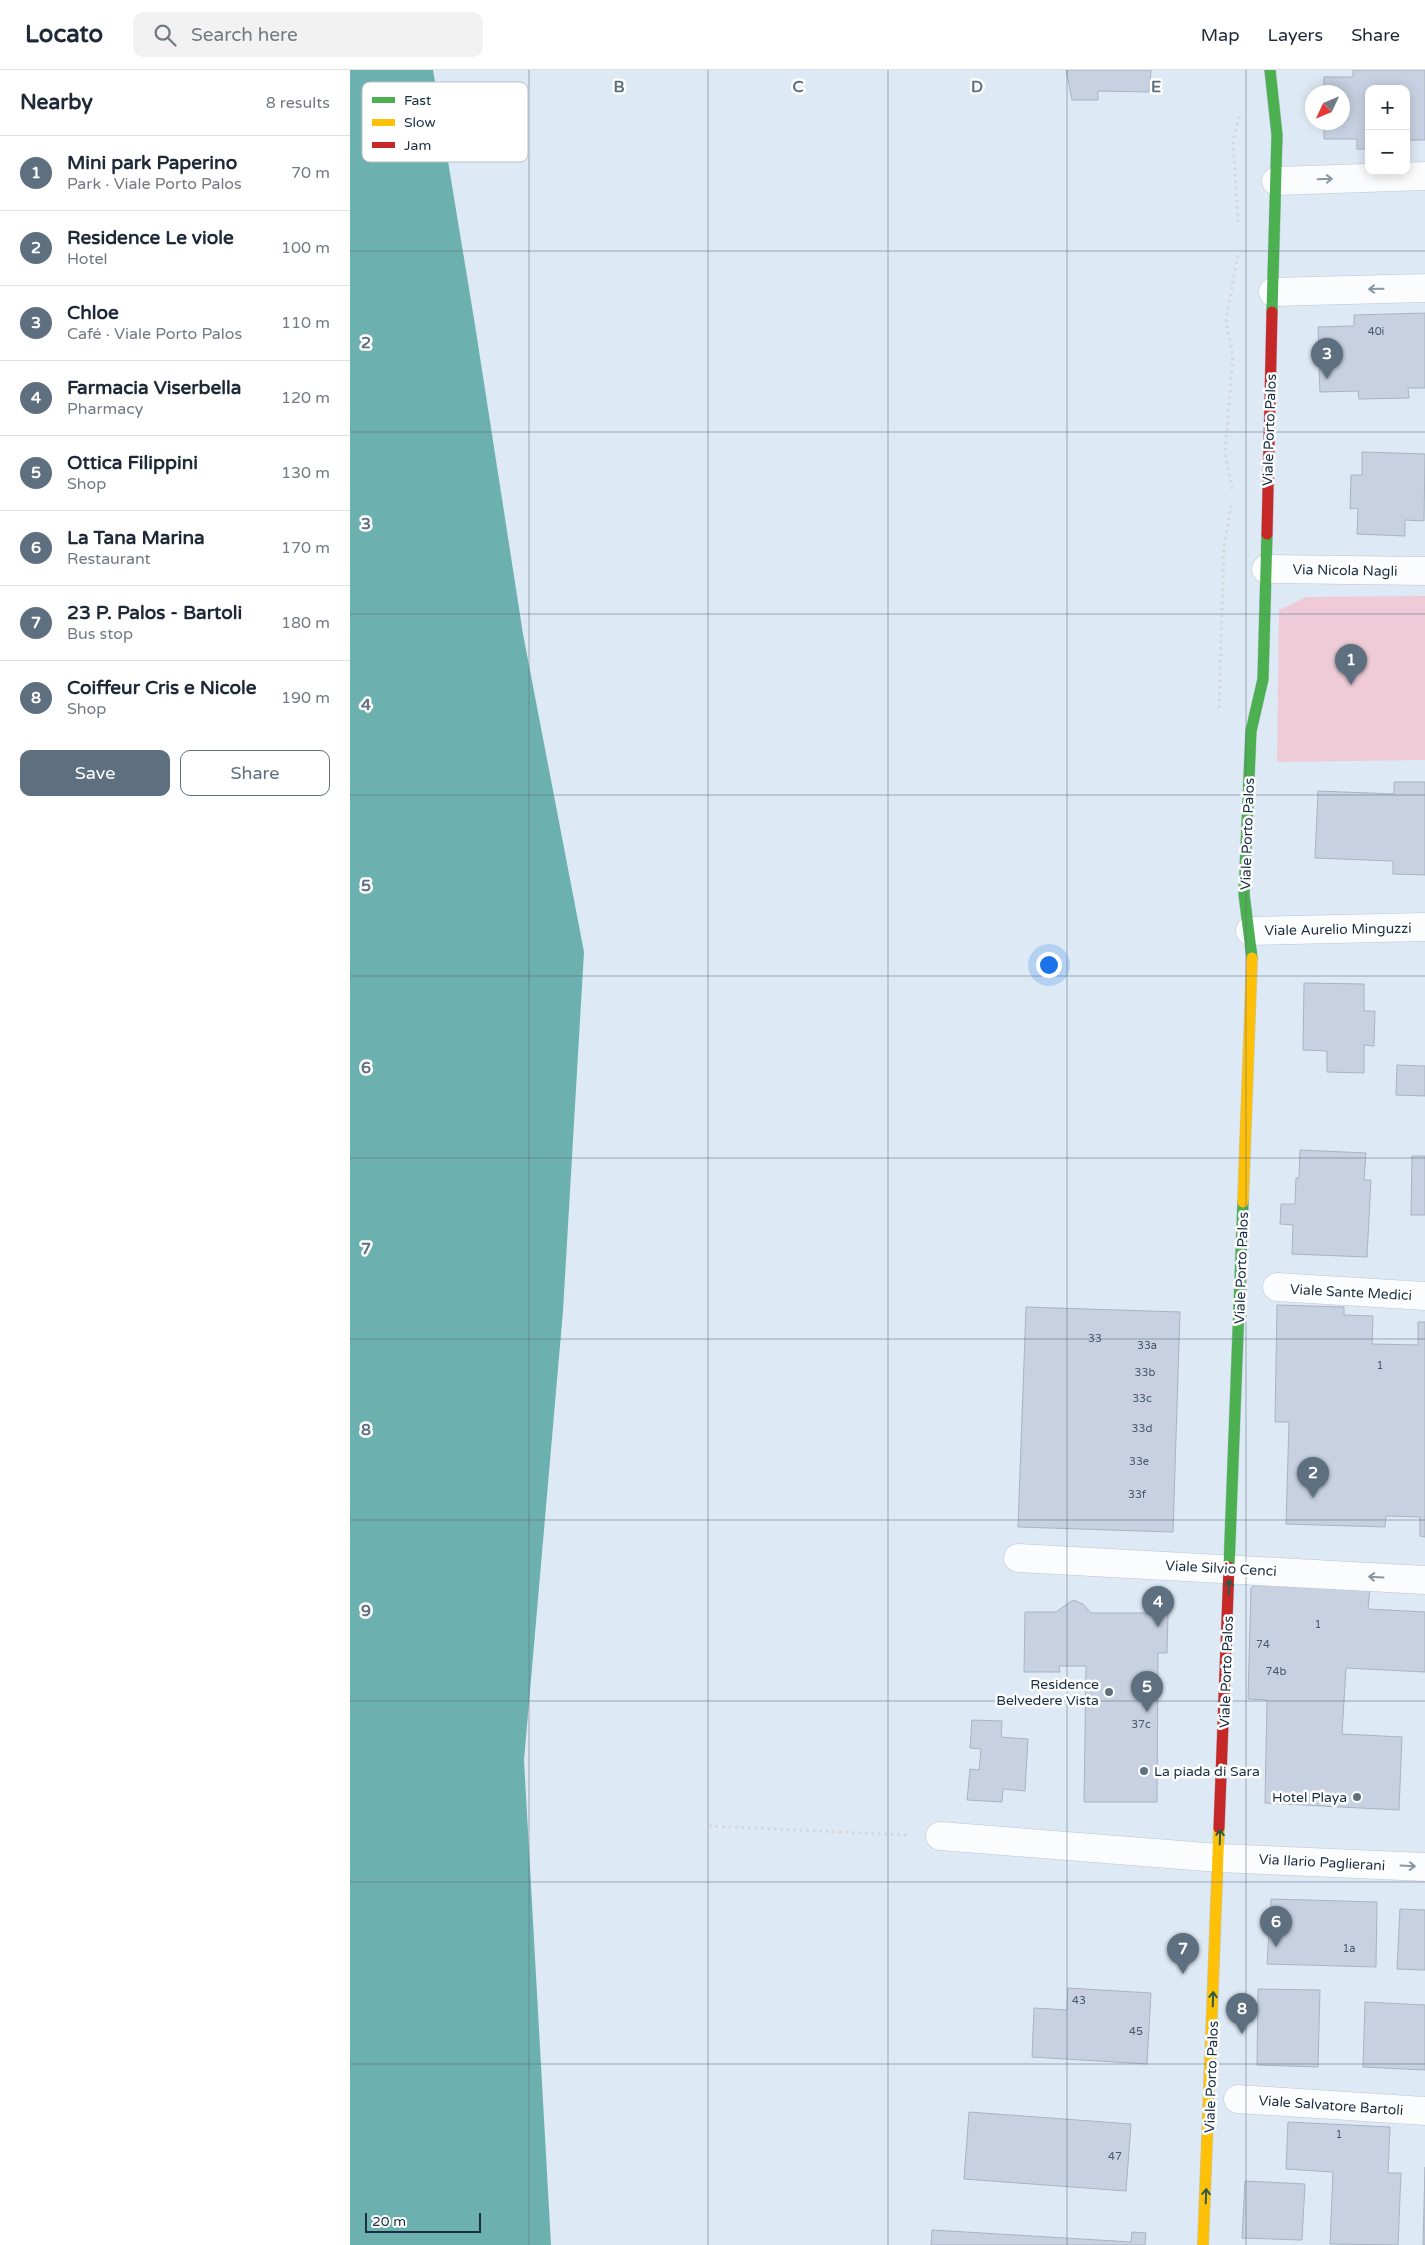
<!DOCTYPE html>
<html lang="en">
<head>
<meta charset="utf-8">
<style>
	body { margin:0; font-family:"Varela Round",sans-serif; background:#f2f2f3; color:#1f2937 }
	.controls { position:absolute; right:15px; top:15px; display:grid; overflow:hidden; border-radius:10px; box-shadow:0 2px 12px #0003 }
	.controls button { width:45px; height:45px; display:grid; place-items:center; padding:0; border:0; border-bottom:1px solid #e0e1e3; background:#fff; color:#1f2937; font:25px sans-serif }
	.compass { position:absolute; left:955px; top:15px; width:45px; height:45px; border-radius:50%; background:#fff; box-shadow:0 2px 12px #0003; rotate:226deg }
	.scale { position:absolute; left:15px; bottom:12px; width:116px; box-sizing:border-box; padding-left:5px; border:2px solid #1a2f42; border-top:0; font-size:14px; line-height:18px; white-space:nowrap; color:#1a2f42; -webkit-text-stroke:4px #fff; paint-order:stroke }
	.you { position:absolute; left:698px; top:894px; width:18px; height:18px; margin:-12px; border:4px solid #fff; border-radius:50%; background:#1a73e8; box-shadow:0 0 0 8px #1a73e833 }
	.badge { display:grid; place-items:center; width:32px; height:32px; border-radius:50%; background:#5e7080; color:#fff; font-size:16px; font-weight:700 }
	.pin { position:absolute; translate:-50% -41px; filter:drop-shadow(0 1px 2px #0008) }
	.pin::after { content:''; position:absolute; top:26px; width:18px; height:15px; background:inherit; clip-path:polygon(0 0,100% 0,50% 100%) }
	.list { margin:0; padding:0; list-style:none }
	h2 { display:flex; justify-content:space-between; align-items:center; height:65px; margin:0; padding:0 20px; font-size:21px }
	h2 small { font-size:16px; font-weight:400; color:#747a83 }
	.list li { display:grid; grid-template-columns:32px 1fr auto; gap:15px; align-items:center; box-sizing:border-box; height:75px; padding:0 20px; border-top:1px solid #e0e1e3 }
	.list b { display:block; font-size:19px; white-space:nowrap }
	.list p { margin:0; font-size:16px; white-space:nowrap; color:#747a83 }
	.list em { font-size:16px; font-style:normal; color:#747a83 }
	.actions { display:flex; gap:10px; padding:15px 20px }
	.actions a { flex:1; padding:11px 0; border:1px solid #5e7080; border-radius:10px; text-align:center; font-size:18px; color:#5e7080 }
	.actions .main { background:#5e7080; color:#fff }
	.icon { flex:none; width:28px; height:28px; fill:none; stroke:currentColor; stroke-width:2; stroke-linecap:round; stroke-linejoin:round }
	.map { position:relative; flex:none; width:1075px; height:2175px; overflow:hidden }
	header { display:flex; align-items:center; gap:30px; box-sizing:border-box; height:70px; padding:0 25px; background:#fff; border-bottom:1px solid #e0e1e3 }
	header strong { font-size:24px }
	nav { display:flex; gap:28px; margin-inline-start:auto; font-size:18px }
	.search { width:350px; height:45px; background:#f2f2f3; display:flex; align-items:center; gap:12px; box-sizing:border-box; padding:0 18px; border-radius:10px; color:#747a83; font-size:19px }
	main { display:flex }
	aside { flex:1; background:#fff }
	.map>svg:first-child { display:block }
</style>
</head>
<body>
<header>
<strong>Locato</strong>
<div class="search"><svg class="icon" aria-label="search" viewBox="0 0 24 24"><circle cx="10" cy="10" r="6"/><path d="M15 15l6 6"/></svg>Search here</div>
<nav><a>Map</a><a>Layers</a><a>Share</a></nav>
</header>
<main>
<aside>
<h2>Nearby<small>8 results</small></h2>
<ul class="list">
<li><span class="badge">1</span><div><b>Mini park Paperino</b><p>Park · Viale Porto Palos</p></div><em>70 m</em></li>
<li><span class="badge">2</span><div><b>Residence Le viole</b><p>Hotel</p></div><em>100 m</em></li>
<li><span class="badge">3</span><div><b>Chloe</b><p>Café · Viale Porto Palos</p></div><em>110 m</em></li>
<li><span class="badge">4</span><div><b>Farmacia Viserbella</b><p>Pharmacy</p></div><em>120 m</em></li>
<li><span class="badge">5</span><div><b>Ottica Filippini</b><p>Shop</p></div><em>130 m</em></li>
<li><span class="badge">6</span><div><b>La Tana Marina</b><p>Restaurant</p></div><em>170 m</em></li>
<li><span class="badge">7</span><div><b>23 P. Palos - Bartoli</b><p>Bus stop</p></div><em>180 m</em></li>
<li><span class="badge">8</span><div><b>Coiffeur Cris e Nicole</b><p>Shop</p></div><em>190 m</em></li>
</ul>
<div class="actions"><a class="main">Save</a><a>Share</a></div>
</aside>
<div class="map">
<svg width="1075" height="2175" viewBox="0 0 1075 2175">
	<rect width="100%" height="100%" fill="#dde9f4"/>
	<path fill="#eecbd6" d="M1075,526V690L927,692L929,540L956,527Z"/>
	<path fill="#6cb1af" d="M0,0H83L125,255L173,564L234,882L213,1241L174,1690L201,2175H0Z"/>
	<path fill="#c7d1e1" stroke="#aab3c3" d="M716,0H801L799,22L748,21V30H722Z
		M1003,0H1075V70H1056V19H1019V79H1007V69H974V52H992V22H974V7H1003Z
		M1075,243V318H1058L1059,328L1009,329L1008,321L970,322L969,299L979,298L978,280H969L968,257L1004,256V245Z
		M1012,382L1075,384L1074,451L1055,450V466L1007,464L1008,438L1000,439L1001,405H1012Z
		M1044,712H1075V805L1043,804V791L965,788L968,721L1044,724Z
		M954,913L1014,914V941H1025L1024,976L1014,975V1003L977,1002V981L953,980Z
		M1047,995L1075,996V1026L1046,1025Z
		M950,1080L1016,1083L1014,1110H1021L1017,1187L942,1184L943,1155L930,1154L931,1134H945L946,1108H949Z
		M1062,1086H1075V1145H1061Z
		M927,1235L994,1237V1245L1023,1246L1022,1274L1068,1275V1252H1075V1467L1070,1466V1447L1036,1446L1035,1457L936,1454L939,1352H925Z
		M676,1237L830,1242L823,1462L668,1457Z
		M909,1512L1020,1517L1018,1539L1075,1542V1602L996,1598L992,1664L1052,1667L1049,1740L915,1733L917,1630L898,1629L901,1518Z
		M723,1530L733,1534L741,1543H818L817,1583H808L807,1732H734L736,1596H709L710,1602H674L675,1542H706Z
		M622,1650L652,1651L651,1667L678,1669L675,1721L653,1719L652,1732L617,1730L620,1699L629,1700L631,1679L620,1678Z
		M921,1829L1027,1832L1026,1897L917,1894Z
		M1050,1839L1075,1840V1900L1047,1899Z
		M718,1918L801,1923L797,1994L682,1987L684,1938L717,1940Z
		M908,1919L970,1920L968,1997L907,1995Z
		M1015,1932L1075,1935V2000L1013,1997Z
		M619,2042L781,2054L776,2121L614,2109Z
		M938,2052L1040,2057L1038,2103H1051L1048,2175L980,2174L983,2102L936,2099Z
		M1075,2097V2175H1073Z
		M895,2111L955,2114L952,2170L892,2168Z
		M582,2160L781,2172L782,2162L796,2163L795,2175H581Z"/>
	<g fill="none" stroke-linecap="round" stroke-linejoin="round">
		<g stroke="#b8c7d6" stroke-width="29">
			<path id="street" d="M926,111L1075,106
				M923,222L1075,218
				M916,499L1075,501
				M900,861L1075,857
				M927,1217L1075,1226
				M668,1488L1075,1510
				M590,1766L869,1788L1075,1797
				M888,2029L1075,2041"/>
		</g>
		<g stroke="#b8c7d6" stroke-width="12">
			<path id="fast" d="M920,0L927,65L922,242
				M902,888L894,824L901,661L913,609L917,464
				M879,1497L893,1132"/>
		</g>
		<g stroke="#b8c7d6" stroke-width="12">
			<path id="slow" d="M893,1132L902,888
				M853,2175L869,1758"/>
		</g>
		<g stroke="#b8c7d6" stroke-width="12">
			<path id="jam" d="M917,464L922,242
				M869,1758L879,1497"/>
		</g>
		<path stroke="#d4d8dc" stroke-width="3" stroke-dasharray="2.5 4" stroke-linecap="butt" d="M888,152L883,70L889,47
			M882,419L875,382L883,286L876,250L888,183
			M869,638L874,476L881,435
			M359,1756L556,1765"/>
		<use href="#street" stroke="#fafcfd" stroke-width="28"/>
		<use href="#fast" stroke="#4caf50" stroke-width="11"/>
		<use href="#slow" stroke="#ffc107" stroke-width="11"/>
		<use href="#jam" stroke="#c62828" stroke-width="11"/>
	</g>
	<defs><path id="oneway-shaft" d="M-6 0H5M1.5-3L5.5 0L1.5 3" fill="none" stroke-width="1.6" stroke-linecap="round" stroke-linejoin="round" transform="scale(1.25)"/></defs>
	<g stroke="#8a96a0">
		<use href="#oneway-shaft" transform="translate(975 109) rotate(-2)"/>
		<use href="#oneway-shaft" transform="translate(1026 219) rotate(179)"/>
		<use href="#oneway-shaft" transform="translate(1026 1507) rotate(-177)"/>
		<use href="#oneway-shaft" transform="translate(1058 1796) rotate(3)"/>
	</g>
	<g stroke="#2c5c47">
		<use href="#oneway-shaft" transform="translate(879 1517) rotate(-88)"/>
		<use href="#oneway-shaft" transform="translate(870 1767) rotate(-88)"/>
		<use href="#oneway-shaft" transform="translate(863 1929) rotate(-88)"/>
		<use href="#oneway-shaft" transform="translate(856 2126) rotate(-88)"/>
	</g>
	<path fill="none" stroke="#5e7080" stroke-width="1" stroke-opacity="0.55" d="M179,0V2175M358,0V2175M538,0V2175M717,0V2175M896,0V2175M0,181H1075M0,362H1075M0,544H1075M0,725H1075M0,906H1075M0,1088H1075M0,1269H1075M0,1450H1075M0,1631H1075M0,1812H1075M0,1994H1075"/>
	<g fill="#5e7080" stroke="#fff" stroke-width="2">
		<circle cx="759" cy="1622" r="5"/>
		<circle cx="794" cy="1701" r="5"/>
		<circle cx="1007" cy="1727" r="5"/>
	</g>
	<g text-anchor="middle" stroke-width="5" stroke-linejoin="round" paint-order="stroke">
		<g font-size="11" fill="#47596c">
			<text x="1026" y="265">40i</text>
			<text x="745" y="1272">33</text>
			<text x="797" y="1279">33a</text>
			<text x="1030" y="1299">1</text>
			<text x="795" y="1306">33b</text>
			<text x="792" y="1332">33c</text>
			<text x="792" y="1362">33d</text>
			<text x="789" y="1395">33e</text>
			<text x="787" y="1428">33f</text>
			<text x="968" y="1558">1</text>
			<text x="913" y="1578">74</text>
			<text x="926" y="1605">74b</text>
			<text x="791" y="1658">37c</text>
			<text x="999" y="1882">1a</text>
			<text x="729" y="1934">43</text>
			<text x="786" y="1965">45</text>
			<text x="989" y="2068">1</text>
			<text x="765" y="2090">47</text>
		</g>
		<g font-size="14" fill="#1a2f42" stroke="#fff">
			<text transform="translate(919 360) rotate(-88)" y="5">Viale Porto Palos</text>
			<text transform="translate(995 500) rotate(1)" y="5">Via Nicola Nagli</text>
			<text transform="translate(897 764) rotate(-88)" y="5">Viale Porto Palos</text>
			<text transform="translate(988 859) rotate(-1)" y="5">Viale Aurelio Minguzzi</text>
			<text transform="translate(891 1198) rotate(-88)" y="5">Viale Porto Palos</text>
			<text transform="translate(1001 1222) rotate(3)" y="5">Viale Sante Medici</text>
			<text transform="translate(871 1498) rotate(3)" y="5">Viale Silvio Cenci</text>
			<text transform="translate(876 1602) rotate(-88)" y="5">Viale Porto Palos</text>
			<text transform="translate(972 1792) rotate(3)" y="5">Via Ilario Paglierani</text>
			<text transform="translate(861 2007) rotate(-88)" y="5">Viale Porto Palos</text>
			<text transform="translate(981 2035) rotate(4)" y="5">Viale Salvatore Bartoli</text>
		</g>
		<g font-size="14" fill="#1a2f42" stroke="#fff" text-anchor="end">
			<text x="749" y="1619">Residence<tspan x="749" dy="16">Belvedere Vista</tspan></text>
			<text x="804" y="1706" text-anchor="start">La piada di Sara</text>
			<text x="997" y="1732">Hotel Playa</text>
		</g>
	</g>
	<rect x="12" y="12" width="166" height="80" rx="8" fill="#fff" stroke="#bac1c6" stroke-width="1"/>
	<rect x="22" y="27" width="23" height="6" fill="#4caf50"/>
	<rect x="22" y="49" width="23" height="7" fill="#ffc107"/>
	<rect x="22" y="72" width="23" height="6" fill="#c62828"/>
	<g font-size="14" fill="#1a2f42">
		<text x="54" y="35">Fast</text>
		<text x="54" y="57">Slow</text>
		<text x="54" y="80">Jam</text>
	</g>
	<g font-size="16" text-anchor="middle" font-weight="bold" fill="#5e7080" stroke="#fff" stroke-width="5" stroke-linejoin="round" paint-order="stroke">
		<text x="269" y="22">B</text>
		<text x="448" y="22">C</text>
		<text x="627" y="22">D</text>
		<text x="806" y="22">E</text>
		<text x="16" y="278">2</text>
		<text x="16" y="459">3</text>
		<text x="16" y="640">4</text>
		<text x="16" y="821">5</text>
		<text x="16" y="1003">6</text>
		<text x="16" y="1184">7</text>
		<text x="16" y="1365">8</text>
		<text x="16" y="1546">9</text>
	</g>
</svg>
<div class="controls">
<button>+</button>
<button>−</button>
</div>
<svg class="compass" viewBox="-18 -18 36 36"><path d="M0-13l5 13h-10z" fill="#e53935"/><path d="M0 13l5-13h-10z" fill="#747a83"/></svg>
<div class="scale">20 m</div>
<div class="you"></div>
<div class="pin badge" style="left:1001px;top:615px">1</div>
<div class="pin badge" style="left:963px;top:1428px">2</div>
<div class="pin badge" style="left:977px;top:309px">3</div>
<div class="pin badge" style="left:808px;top:1557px">4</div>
<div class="pin badge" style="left:797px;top:1642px">5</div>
<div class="pin badge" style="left:926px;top:1877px">6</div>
<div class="pin badge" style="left:833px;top:1904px">7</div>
<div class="pin badge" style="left:892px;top:1964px">8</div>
</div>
</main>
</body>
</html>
